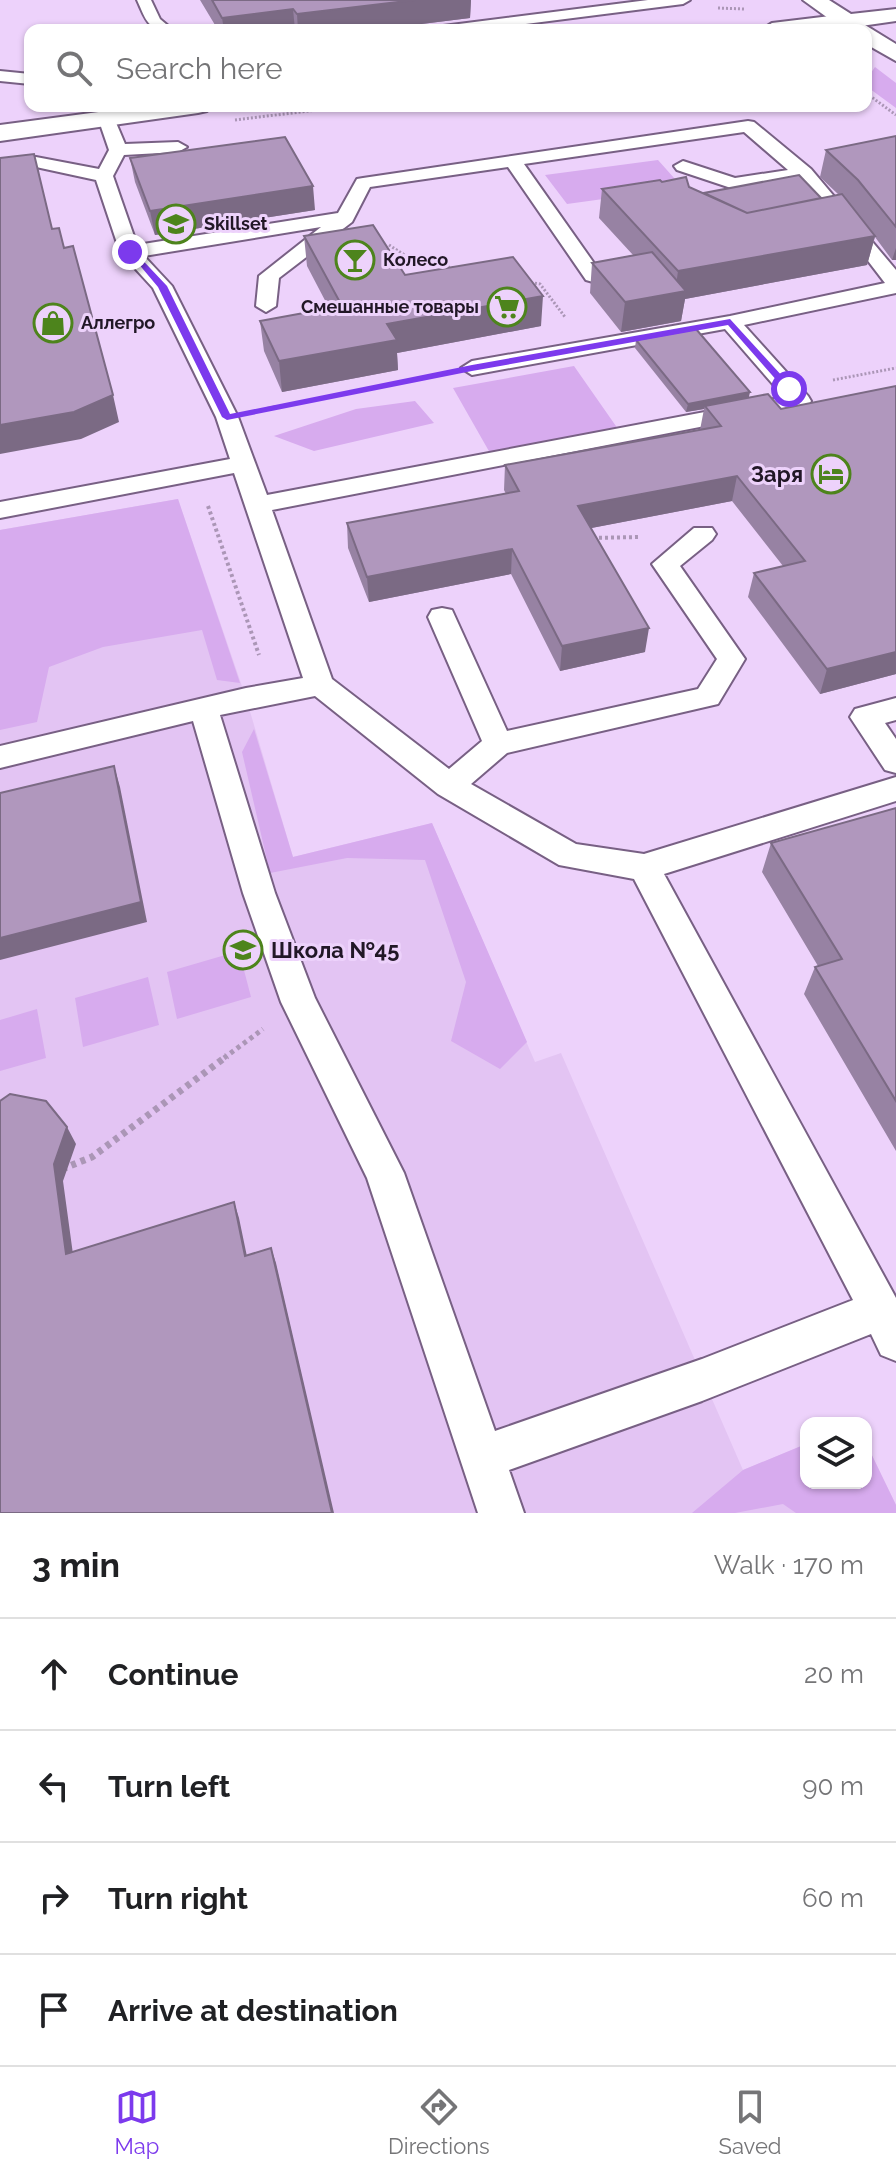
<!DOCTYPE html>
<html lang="en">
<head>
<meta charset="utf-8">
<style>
	body { margin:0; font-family:Raleway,sans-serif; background:#f6f6f6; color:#202124 }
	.controls { position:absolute; right:24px; bottom:24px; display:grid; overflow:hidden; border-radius:16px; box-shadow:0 2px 6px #0004 }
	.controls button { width:72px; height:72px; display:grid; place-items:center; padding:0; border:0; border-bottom:2px solid #e0e0e0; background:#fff; color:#202124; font:40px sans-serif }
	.stop { position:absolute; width:24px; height:24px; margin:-18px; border:6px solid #7c3aed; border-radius:50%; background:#fff }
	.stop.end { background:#7c3aed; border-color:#fff; box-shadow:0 2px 8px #0008 }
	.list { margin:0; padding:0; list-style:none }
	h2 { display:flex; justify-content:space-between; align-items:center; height:104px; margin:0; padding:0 32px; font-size:34px }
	h2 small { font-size:26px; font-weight:400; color:#757577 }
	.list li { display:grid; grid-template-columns:52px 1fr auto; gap:24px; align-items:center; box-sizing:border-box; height:112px; padding:0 32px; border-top:2px solid #e0e0e0 }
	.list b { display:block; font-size:30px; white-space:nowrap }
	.list em { font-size:26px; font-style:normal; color:#757577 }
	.icon { flex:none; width:44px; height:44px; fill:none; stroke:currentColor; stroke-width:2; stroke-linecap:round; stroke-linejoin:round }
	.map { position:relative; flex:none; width:896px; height:1513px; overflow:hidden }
	.search { position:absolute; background:#fff; box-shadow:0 2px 6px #0004; left:24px; right:24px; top:24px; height:88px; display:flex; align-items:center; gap:20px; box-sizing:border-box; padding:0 28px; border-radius:16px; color:#757577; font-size:30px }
	.sheet { height:552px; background:#fff }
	nav { display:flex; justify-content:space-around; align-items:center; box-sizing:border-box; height:112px; border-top:2px solid #e0e0e0; background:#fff; font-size:22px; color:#757577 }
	nav a { display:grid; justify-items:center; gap:4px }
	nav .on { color:#7c3aed }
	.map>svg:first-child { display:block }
</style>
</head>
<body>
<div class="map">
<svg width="896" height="1513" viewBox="0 0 896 1513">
	<rect width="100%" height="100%" fill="#edd2fb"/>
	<path fill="#e3c4f3" d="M178,499L246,698L293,857L432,823L535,1062L561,1053L743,1470L806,1444V1483H866V1443L896,1505V1513H0V530Z"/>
	<path fill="#d7abee" d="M875,67L896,83V108L866,86V80Z
		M658,160L683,188L567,204L545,175Z
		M574,366L618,429L490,453L453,388Z
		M415,401L434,423L314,451L274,436L356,409Z
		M178,499L240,683L217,680L202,630L103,647L49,667L37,722L0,730V530Z
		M254,729L293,857L432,823L527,1042L500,1069L451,1041L466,982L425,860L347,858L270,873L242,752Z
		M239,951L251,997L177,1019L167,972Z
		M148,977L159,1025L83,1047L75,998Z
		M37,1009L46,1058L0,1071V1020Z
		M866,1443L896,1505V1513H796L783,1504L735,1513H692L743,1470L806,1444V1483H866Z"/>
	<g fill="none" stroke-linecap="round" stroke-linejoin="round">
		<g stroke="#786084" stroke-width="4">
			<path id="service" d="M137,0H151L160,19L173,30C147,30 147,22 137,0Z
				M648,0H690L683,4L479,30H436L443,26Z
				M0,71L30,74V84L0,81Z
				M106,113L114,118L125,144L178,142L187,147L178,152L124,155L113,176L137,245L338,213L357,179L363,178L748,121L754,122L811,169L896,270V293L744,325L808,396L811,401L808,406L272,510L332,679L449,769L482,741L428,617L432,610L442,608L452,610L507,731L698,689L717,659L652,564L694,528H712L716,534L712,540L680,566L745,659L718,704L507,753L471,784L576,844L644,854L896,777V801L664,874L896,1298V1361L881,1355L871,1334L702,1401L509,1470L524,1513H478L367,1178L281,1002L243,893L193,721L0,768V746L246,688L303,678L234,473L0,518V502L230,459L216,417L153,288L120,252L96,180L36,167L0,172V162L36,157L99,169L109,150L98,118ZM744,132L788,170L735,178L683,161L674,166L677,170L734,189L798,180L839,223L885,283L730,316L472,361L461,368L472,375L725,329L784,397L267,495L238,417L172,286L144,256L321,227L259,276L256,306L266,312L276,306L279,278L352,222L370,187L508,167L586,280L593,282L603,276L524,164ZM315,696L438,794L559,865L634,879L853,1300L702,1359L495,1431L404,1173L315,998L275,893L220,715Z
				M896,698V720L885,723L896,739V773L885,770L850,717L855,709Z"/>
		</g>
		<g stroke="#786084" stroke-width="4">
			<path id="secondary" d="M847,14L896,44V61L866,44V30H761L772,23Z
				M144,106H210L207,111L198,113L0,141V125Z"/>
		</g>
		<g stroke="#786084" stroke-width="4">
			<path id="primary" d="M803,0H829L851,14L896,9V21L847,28L839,26Z"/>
		</g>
		<path stroke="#ab96b6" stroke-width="3" stroke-dasharray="2 2" stroke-linecap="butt" d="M718,8L744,9
			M866,93L896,115
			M235,120L349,106
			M389,245L414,261L455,268
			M527,282L540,284L565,317
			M833,380L896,368
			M267,409L434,376"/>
		<path stroke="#ab96b6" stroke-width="4" stroke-dasharray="3 3" stroke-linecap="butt" d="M267,409L276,407
			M208,506L259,655
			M593,538L639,537"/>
		<path stroke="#ab96b6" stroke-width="5" stroke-dasharray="4 4" stroke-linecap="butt" d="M224,1058L263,1029"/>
		<path stroke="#ab96b6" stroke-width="7" stroke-dasharray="5 5" stroke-linecap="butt" d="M62,1169L92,1157L227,1056"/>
		<use href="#service" fill="#fff" fill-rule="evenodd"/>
		<use href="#secondary" fill="#fff" fill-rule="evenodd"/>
		<use href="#primary" fill="#fff" fill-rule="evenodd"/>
	</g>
	<path fill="#9782a3" d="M200,0H471L470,18L373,30H218Z
		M896,136V260H892L875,237L867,265L685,299L681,321L621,332L590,293L592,263L633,255L599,218L602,189L689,187L704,193L821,198L839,195L820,177L826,150Z
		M130,158L315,210L155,235L135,182Z
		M304,236L405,275L541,326L397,353L398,370L282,392L264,351L260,321L329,308L307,266Z
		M636,340L749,397L781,409L896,386V674L820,694L748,597L754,573L783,566L732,501L591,528L645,652L560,671L511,574L369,602L348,548L347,523L506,494L504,490L505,465L700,430L704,409L686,412L635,348Z
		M896,808V1151L804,994L815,967L818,966L762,872L771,843Z"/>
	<path fill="#7b6a84" d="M415,0H471L470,18L373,30H298L297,14Z
		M293,9L295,30H224L222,18Z
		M313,186L315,210L155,235L150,211Z
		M875,236L867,265L685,299L681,321L621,332L625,302L675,293L678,271Z
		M896,248V260H892Z
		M543,296L541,326L397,353L398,370L282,392L279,361L387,324Z
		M750,392L748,401L705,406L704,409L686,412L688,404Z
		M113,395L119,422L81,439L0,454V425Z
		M737,476L732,501L576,531L578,506Z
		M512,549L511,574L369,602L367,577Z
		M649,628L645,652L560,671L562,646Z
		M896,652V674L820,694L827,669Z
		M114,766L120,787L147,922L0,960V938Z
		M67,1127L76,1144L63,1181L75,1269L66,1254L54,1164Z
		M234,1202L239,1218L250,1271L245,1256Z
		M271,1248L276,1263L334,1513H332Z"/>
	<path fill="#b097bd" stroke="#7b6a84" stroke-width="2" d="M212,0H415L297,14L293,9L222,18Z
		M896,136V227L858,180L826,150Z
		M285,137L313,186L150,211L130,158Z
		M34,154L52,229L59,228L64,248L73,246L113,395L74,412L0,425V158Z
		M799,175L821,198L747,213L704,193Z
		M686,177L689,187L747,213L842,194L875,236L678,271L602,189L660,180L662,182Z
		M373,225L405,275L513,257L543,296L387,324L397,340L279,361L260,321L342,306L304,236Z
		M652,252L686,291L625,302L592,263Z
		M696,329L750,392L688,404L636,340Z
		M896,386V652L827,669L754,573L805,561L737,476L578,506L649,628L562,646L512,549L367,577L347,523L519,491L505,465L721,426L705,406L768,394L781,409Z
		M114,766L141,902L0,938V793Z
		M896,808V1101L815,967L842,959L771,843Z
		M10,1094L46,1101L67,1127L54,1164L66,1254L234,1202L245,1256L271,1248L332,1513H0V1101Z"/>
	<path fill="#7c3aed" d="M127,250H133L167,286L230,414L472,365L730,319L794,389L786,391L728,325L472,371L227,420L222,417L158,287Z"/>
	<defs>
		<g id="school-ring" transform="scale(2)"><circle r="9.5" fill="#edd2fb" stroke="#4d841c" stroke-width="1.5"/><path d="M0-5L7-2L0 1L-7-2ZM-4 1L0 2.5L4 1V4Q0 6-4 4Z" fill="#4d841c"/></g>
		<g id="bar-ring" transform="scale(2)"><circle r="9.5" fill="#edd2fb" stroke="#4d841c" stroke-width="1.5"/><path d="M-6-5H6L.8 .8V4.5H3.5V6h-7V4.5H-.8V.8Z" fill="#4d841c"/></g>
		<g id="supermarket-ring" transform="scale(2)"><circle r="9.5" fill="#edd2fb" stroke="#4d841c" stroke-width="1.5"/><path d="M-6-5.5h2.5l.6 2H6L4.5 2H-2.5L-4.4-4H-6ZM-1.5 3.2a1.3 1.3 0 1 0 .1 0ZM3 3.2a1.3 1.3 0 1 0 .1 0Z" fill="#4d841c"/></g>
		<g id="shop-ring" transform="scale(2)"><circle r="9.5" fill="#edd2fb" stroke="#4d841c" stroke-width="1.5"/><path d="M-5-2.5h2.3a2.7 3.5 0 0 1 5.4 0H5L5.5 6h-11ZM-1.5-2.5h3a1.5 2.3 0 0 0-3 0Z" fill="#4d841c"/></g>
		<g id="hotel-ring" transform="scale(2)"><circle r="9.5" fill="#edd2fb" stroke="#4d841c" stroke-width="1.5"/><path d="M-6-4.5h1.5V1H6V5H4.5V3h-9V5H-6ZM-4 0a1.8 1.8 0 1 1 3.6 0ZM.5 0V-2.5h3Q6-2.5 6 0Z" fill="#4d841c"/></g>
	</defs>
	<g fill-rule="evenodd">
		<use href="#school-ring" x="176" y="224"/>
		<use href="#bar-ring" x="355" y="260"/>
		<use href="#supermarket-ring" x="507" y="307"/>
		<use href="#shop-ring" x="53" y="323"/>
		<use href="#hotel-ring" x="831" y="474"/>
		<use href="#school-ring" x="243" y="950"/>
	</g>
	<g text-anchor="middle" stroke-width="6" stroke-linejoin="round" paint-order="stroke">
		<g font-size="18" font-weight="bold" fill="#211726" stroke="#edd2fb" text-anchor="start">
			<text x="204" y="230">Skillset</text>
			<text x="383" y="266">Колесо</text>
			<text x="479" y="313" text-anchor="end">Смешанные товары</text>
			<text x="81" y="329">Аллегро</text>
		</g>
		<g font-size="22" font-weight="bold" fill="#211726" stroke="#edd2fb" text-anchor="end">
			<text x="803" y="482">Заря</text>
			<text x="271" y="958" text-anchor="start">Школа №45</text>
		</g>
	</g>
</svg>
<div class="controls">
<button><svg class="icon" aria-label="layers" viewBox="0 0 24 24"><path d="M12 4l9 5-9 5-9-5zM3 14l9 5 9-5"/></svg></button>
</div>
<div class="stop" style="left:789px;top:389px"></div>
<div class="stop end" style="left:130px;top:252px"></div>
<div class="search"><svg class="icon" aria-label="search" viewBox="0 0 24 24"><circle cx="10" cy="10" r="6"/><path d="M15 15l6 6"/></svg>Search here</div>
</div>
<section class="sheet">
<h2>3 min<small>Walk · 170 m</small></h2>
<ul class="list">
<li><svg class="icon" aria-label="ahead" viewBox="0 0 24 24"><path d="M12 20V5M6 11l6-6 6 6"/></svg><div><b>Continue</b></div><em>20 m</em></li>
<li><svg class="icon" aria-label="left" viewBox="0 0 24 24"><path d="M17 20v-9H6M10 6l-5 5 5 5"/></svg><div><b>Turn left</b></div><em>90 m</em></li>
<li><svg class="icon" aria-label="right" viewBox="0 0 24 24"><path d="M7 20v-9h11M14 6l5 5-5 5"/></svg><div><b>Turn right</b></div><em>60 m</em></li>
<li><svg class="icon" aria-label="arrive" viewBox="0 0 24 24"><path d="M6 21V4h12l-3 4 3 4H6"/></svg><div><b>Arrive at destination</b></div></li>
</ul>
</section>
<nav>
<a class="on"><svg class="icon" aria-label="map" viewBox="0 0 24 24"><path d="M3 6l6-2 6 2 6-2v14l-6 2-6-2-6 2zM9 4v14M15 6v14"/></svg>Map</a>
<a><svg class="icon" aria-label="directions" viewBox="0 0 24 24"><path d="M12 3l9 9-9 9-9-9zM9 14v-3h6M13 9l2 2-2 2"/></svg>Directions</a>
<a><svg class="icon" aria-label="saved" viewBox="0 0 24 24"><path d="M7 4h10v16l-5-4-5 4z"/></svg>Saved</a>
</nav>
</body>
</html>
